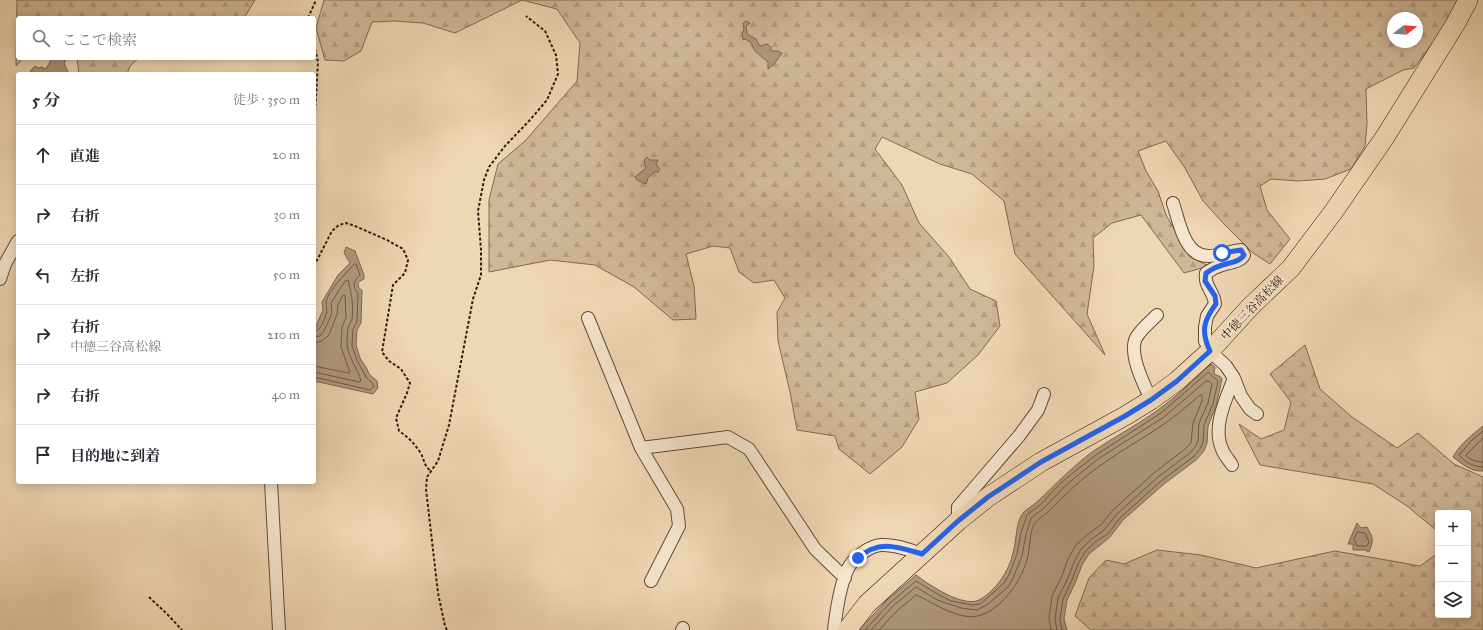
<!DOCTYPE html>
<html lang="ja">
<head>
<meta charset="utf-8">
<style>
	body { margin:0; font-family:"IM FELL Great Primer","Noto Serif JP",serif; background:#f7f7f7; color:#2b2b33 }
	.controls { position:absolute; right:12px; bottom:12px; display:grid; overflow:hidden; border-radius:4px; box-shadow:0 2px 10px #0003 }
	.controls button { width:36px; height:36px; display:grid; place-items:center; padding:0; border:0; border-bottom:1px solid #e1e1e2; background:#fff; color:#2b2b33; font:20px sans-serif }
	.compass { position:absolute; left:1387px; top:12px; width:36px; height:36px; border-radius:50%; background:#fff; box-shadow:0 2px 10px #0003; rotate:73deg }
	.stop { position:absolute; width:12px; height:12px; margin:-9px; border:3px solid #2563eb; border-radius:50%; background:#fff }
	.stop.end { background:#2563eb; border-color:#fff; box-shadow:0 1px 4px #0008 }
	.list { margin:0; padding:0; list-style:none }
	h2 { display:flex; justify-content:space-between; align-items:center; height:52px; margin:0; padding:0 16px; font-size:17px }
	h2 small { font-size:13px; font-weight:400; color:#7c7c81 }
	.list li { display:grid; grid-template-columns:26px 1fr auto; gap:12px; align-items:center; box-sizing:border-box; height:60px; padding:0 16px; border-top:1px solid #e1e1e2 }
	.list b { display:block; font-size:15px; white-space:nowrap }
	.list p { margin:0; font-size:13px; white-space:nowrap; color:#7c7c81 }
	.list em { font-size:13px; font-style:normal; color:#7c7c81 }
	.icon { flex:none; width:22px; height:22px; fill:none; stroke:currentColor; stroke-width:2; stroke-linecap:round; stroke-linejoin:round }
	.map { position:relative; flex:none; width:1483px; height:630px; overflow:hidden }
	.search { position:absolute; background:#fff; box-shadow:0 2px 10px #0003; left:16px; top:16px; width:300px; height:44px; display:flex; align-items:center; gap:10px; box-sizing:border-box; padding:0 14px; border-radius:4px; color:#7c7c81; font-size:15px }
	.panel { position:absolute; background:#fff; box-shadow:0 2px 10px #0003; left:16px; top:72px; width:300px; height:412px; border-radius:4px }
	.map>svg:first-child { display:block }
</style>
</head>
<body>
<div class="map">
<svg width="1483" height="630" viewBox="0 0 1483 630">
	<defs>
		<pattern id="forest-firs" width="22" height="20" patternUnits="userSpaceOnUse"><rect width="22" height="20" fill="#d0b797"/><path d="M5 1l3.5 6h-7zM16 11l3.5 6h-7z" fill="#b39d81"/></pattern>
	</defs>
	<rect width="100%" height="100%" fill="#f0d7b3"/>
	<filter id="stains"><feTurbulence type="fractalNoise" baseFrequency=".005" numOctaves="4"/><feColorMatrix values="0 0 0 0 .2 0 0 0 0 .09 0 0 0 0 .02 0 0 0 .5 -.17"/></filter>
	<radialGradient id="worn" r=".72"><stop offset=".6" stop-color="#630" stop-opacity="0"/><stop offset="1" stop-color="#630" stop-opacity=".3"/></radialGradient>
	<path fill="url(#forest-firs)" stroke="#816a53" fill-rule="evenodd" d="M17,0H255L244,18H18V58H23L16,66Z
		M324,0H1461L1448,22L1414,68L1403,70L1366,89L1367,123L1365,146L1351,169L1325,179L1298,181L1271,179L1260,186L1267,210L1290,239L1270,264L1253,253L1224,224L1203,201L1185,168L1166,141L1138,151L1146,171L1158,191L1166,215L1190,257L1209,266L1184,273L1141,215L1112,223L1093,238L1094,266L1087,314L1105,355L1015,254L1004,201L972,174L940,164L882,137L875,149L902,185L919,223L949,257L970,289L996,301L1000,326L978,355L947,383L915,392L919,419L902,447L870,474L839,449L835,436L797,430L790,392L778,341L777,312L785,298L774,280L754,283L739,272L730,248L713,246L686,254L694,286L696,319L673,320L634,287L595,265L550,260L489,272V200L498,164L525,141L577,81L580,43L557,9L522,0L455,33L423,23L394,21L372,22L361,51L344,61L325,60L316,28ZM1393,18H1417V42H1393Z
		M77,58H139L130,66L127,74H79Z
		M1305,345L1320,389L1352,417L1397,448L1418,433L1454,464L1483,477V630H1091L1075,616L1089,578L1106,560L1124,564L1157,550L1201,555L1256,568L1335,551L1420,566L1438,553V615H1468V513H1438V536L1436,530L1407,506L1373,484L1260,465L1239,424L1261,439L1284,430L1291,402L1270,374Z"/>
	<path fill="#af977b" stroke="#7d6650" d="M746,21L750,23L746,26L747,34L756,39L760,46L767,44L771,47V51H777L782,53L774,64L768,69V62L755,51L751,43L746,39L743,40L742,33L744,30L743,23Z
		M52,58H67L64,63L69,74H37L30,71L35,66L38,68L42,67L46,69Z
		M647,157L650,160H658L656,164L660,169L658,172H654L648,178L646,184L637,180L635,177L646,168L644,160Z
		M346,247L355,251L364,275V279C359,281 357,283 359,288L362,290L361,323L357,330L356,345L360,358L367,369L369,374L377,381L378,388L373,394L314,381V330L323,310L322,302L338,275L350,263L344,253Z
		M1211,364L1215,367L1214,374L1221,377L1222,379L1216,406L1208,426L1207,443L1204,451L1196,460L1164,484L1123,520L1110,537L1089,554L1082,565L1076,581L1067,600L1064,619L1067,630H859L887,600L916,575C928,584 963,608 979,600C996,591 1009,571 1013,553C1017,540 1015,522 1024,512C1028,508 1034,505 1038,501C1056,484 1072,467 1092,452C1114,437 1137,425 1158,410C1177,396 1194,380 1211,364Z
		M1483,426V471C1471,472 1462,464 1453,457C1460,444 1472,435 1483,426Z
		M1357,523L1361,528L1367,527C1373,538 1374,540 1369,552L1365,550H1353V544H1348Z"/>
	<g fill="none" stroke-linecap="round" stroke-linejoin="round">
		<path stroke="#705a45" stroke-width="1" d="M314,332C321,331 325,318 327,312C327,309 326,305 326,302C329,289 345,275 354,264H356L360,275L356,279L354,284L355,289L358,293L357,321L353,329L352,346L357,360L366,377L373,384V387L370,390L314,377
			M314,337L320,336L324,331L332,313L331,303L345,281L348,280C351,291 354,306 352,319C351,322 349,325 348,328C347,333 347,342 347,346C349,359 358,369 361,381L359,382L314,372
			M314,343L322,341L329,335L337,314L338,305L343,295H345L346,318L342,327L341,347L350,372L348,373L314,366
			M1483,431L1472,440L1459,455C1464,462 1474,467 1483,467
			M1483,438L1466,455C1469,460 1477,462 1483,462
			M1358,532L1365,533L1369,542L1367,546H1357L1354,539Z
			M865,630L890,603L916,581L939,595L951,601L973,605L980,604L985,600L1004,583L1009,575L1017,554L1021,533L1027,515L1040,505L1061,483L1074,472L1096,455L1161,413L1207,373H1209L1218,381L1213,404L1204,425L1203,442L1200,449L1193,457L1161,481L1120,518L1108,534L1095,542L1085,552L1078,564L1072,580L1063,599L1060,619L1062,630
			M871,630L893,606L916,587L937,600L961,608L977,610L988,604L1008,587L1013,578L1022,556L1026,534L1031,518L1043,509L1065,486L1077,476L1098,459L1164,417L1206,381H1209L1212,384L1208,403L1199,423L1198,441L1196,446L1190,453L1158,477L1117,514L1104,530L1092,539L1081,549L1074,562L1068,578L1058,598L1055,619L1057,630
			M879,630L898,610L916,595C935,603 962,624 984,614C1005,605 1024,577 1028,555C1030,547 1030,529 1035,523C1039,518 1045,515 1049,511C1066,494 1082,478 1101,465C1123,449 1146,437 1167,422C1179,413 1190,404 1200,395H1202V401L1193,423L1191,443L1185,449L1154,473L1113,510L1101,525L1088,534L1076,545L1068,559L1062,576L1052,596L1049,618L1051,630"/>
		<g stroke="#624b38" stroke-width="14">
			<path id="minor" d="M1173,203C1179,221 1184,256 1208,256C1219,256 1230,251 1241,250L1244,255C1240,263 1225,263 1217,267C1213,268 1210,271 1206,273C1204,287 1214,291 1215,304L1207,316L1205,327V341L1210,351L1226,366L1234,378L1241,396L1250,409L1257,414
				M0,279L5,264L18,241
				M588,318L641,448L677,509L679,526L651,581
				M1151,400C1145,386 1128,354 1136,338C1140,330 1150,322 1157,315
				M641,448L728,437L749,449L815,549L845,578
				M1232,465C1229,460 1224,455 1222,449C1212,427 1226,399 1234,378
				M271,482L279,630
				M958,521V507L1019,436L1038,410L1044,394
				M682,630L683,628
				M834,630C836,613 841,579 850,565C856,556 870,546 881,545C895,544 909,550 922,554"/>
		</g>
		<g stroke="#321c0f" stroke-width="20">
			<path id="primary" d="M847,630L867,604L958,521L988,497L1041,462L1125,416L1151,400L1177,381L1210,351L1250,307L1291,268L1334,211L1385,137L1456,23L1468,0"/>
		</g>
		<path stroke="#321c0f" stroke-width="2" stroke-dasharray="3 2" stroke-linecap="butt" d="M308,18L316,0
			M314,44L318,62L314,130
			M314,266L332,231L339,225L346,223L355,226L387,240L403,249L408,260L405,273L393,285L382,352L389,361L401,369L410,383L407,393L396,418L399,431C408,437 414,443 420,452C425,460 423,465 431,471
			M149,597L169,616L182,630
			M447,630L445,626L438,593L426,489L427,477L438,461L449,425L473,299L481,275V250L478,211L484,180L489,167L505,146L529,121L547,100L558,74L556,55L545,31L526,16"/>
		<use href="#minor" stroke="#f5e5ce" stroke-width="12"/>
		<use href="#primary" stroke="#f0d7b3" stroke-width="19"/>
	</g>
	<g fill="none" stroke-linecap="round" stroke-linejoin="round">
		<path stroke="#2563eb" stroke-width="5" d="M858,558C879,539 898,547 922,554L958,521L988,497L1041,462L1125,416L1151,400L1177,381L1210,351C1201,332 1203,321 1216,304L1215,296L1205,281L1206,273C1210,271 1213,268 1217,267C1225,263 1240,263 1244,255L1241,250L1222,253"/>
	</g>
	<g text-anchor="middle" stroke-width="3" stroke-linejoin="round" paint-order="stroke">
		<g font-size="12" fill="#321c0f" stroke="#f5e5ce">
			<text transform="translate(1252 308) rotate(-46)" y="4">中徳三谷高松線</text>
		</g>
	</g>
	<rect width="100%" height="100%" filter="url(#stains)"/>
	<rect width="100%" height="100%" fill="url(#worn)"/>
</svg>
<div class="controls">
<button>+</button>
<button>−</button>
<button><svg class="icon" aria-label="layers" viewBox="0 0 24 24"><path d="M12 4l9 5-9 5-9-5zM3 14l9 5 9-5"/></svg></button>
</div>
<svg class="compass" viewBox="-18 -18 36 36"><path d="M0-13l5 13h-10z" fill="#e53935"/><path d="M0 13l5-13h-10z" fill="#7c7c81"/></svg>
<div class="stop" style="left:1222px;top:253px"></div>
<div class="stop end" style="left:858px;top:558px"></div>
<div class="search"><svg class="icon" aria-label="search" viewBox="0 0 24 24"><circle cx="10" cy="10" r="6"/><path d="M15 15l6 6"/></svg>ここで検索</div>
<section class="panel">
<h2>5 分<small>徒歩 · 350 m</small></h2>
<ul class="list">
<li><svg class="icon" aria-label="ahead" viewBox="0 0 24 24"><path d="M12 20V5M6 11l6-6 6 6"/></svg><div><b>直進</b></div><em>20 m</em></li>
<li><svg class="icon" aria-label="right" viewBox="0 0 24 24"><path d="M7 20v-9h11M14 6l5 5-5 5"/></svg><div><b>右折</b></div><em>30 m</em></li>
<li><svg class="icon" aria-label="left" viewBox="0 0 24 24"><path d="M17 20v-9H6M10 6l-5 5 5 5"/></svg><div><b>左折</b></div><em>50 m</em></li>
<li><svg class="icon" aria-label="right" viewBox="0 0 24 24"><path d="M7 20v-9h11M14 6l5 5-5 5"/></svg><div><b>右折</b><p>中徳三谷高松線</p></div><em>210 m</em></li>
<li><svg class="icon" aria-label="right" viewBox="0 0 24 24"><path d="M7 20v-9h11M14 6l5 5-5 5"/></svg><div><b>右折</b></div><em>40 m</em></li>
<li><svg class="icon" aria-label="arrive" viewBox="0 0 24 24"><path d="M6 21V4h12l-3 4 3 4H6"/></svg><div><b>目的地に到着</b></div></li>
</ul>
</section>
</div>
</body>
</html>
